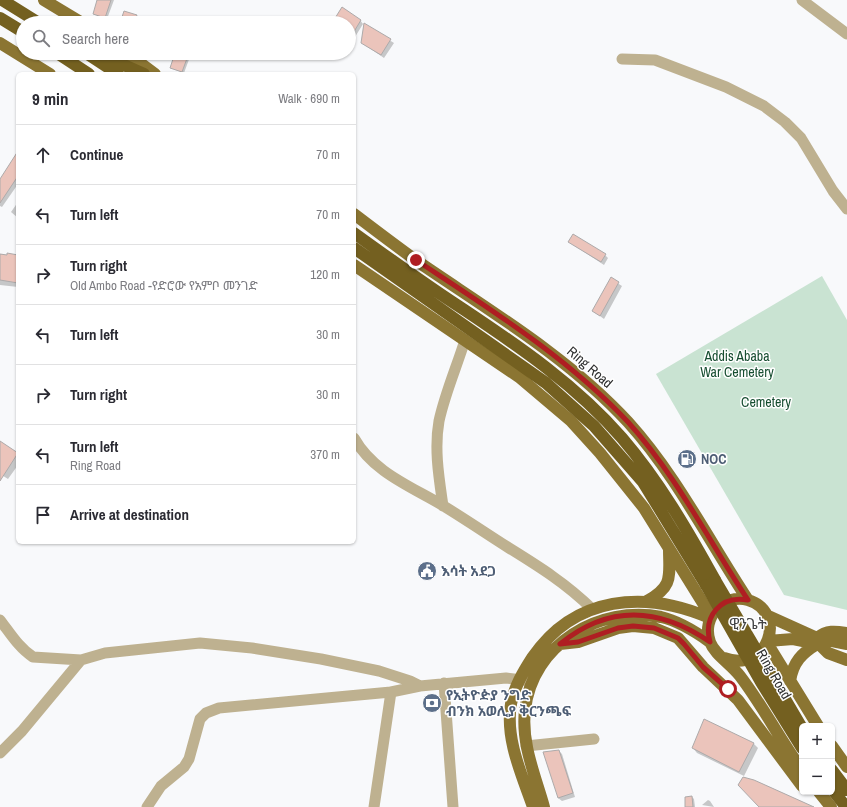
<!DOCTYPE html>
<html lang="en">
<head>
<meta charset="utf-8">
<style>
	body { margin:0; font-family:"Archivo Narrow","Noto Sans Ethiopic",sans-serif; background:#f7f7f7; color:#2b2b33 }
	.controls { position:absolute; right:12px; bottom:12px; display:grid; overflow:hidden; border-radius:6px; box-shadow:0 1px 3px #0004 }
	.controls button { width:36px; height:36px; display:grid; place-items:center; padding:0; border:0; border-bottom:1px solid #e1e1e2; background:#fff; color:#2b2b33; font:20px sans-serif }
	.stop { position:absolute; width:12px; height:12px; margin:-9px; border:3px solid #af1e22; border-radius:50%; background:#fff }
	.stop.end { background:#af1e22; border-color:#fff; box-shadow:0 1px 4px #0008 }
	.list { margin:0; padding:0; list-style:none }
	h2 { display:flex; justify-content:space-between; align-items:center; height:52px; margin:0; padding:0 16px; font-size:17px }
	h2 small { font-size:13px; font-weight:400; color:#7c7c81 }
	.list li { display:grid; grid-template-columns:26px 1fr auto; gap:12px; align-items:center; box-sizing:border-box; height:60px; padding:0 16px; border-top:1px solid #e1e1e2 }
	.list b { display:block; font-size:15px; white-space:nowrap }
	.list p { margin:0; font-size:13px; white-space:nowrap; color:#7c7c81 }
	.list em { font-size:13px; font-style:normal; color:#7c7c81 }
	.icon { flex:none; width:22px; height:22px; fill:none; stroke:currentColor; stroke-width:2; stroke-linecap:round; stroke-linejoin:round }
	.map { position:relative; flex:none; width:847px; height:807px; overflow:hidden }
	.search { position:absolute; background:#fff; box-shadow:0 1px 3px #0004; left:16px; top:16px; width:340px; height:44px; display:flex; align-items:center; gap:10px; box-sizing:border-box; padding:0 14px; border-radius:22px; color:#7c7c81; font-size:15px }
	.panel { position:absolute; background:#fff; box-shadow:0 1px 3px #0004; left:16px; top:72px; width:340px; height:472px; border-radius:6px }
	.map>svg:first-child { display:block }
</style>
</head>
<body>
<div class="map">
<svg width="847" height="807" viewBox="0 0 847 807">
	<rect width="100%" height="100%" fill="#f8f9fb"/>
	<path fill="#c9e3d2" d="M822,276L847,320V610L784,595L656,374Z"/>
	<path fill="#0003" d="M98,0H114L107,19L94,14Z
		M136,16L138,18L136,23H121Z
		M360,20L363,24L355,37L349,33V23H335Z
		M364,24L394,43L384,58L362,43Z
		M150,53H159L158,56Z
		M176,53L191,54L184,73L171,68Z
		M18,161V184L2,207L0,206V181Z
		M18,202V218L11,212Z
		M569,242L605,255L608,258L604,265Z
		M0,254L18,257V287L0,285Z
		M611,279L622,286L604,319L593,311Z
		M0,443L18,454V465L8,479L0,474Z
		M705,720L754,744L758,748L744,776L697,753L693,748Z
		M559,751L562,754L575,797L562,801L558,798Z
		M692,797L694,799L695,807H686Z
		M708,800L710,801L714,807L702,805Z"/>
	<path fill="#ebc4bb" stroke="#adaaaa" d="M97,0H111L105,18L93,14Z
		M342,7L361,20L349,40V23H332Z
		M124,11L137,15L134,23H120Z
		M364,23L391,39L381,55L361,43Z
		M175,53H189L182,72L170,68Z
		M18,151V176L0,203V179Z
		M573,234L606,254L601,262L568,242Z
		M7,253L18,255V283L0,280V254L7,255Z
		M611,277L619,282L600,316L592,311Z
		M0,441L18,453L0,481Z
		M704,719L754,743L739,772L692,748Z
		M559,750L573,793L558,798L543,752Z
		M743,777L754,780L814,807H759L738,785Z
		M692,796L693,807H685V797Z"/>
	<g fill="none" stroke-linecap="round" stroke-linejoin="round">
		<path stroke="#beb190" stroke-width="11" d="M802,0L847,34
			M622,59L655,60L726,87L764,106L785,122L801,138L833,191L847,209
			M354,438C373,472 410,486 442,505C465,519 487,534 509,548C538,566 567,584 592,609
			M443,506C439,478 434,449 439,421C445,393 457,366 465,340
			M0,620C10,633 19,648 33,657L81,660L105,653L200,643L252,648L321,659L379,671L410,681L420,686L506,678L531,681
			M444,683L453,807
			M526,746L594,739
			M0,753L22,731L81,660
			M147,807L161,786L184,767L189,759L200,719L206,713L219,708L391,692
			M374,807L391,692L420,686"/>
		<path stroke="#8b7532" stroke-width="12" d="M44,0L82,23
			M0,43L50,74
			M127,53L155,74
			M354,214C375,230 396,246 417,261C490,311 568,357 628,422C676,475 709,541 748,600
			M354,265L519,377L571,421L600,453L644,508L711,616
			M647,601C674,586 669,576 669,549
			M766,615L817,638L847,644
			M817,638C827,630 835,631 847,633
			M768,641L793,639L818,644
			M767,643L818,726
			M560,644L578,642L618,628L633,626L654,628L678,638L703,667L738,700L802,786
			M820,645L828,653L847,660
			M724,658C769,674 788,612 748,600C723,593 701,618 710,642C715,655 731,664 740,676C763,706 780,740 802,770
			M790,681C793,662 802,653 817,644
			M832,746L847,767
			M819,792L831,807
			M533,807C522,775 505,739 511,704C514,687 523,672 532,658C575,595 645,590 710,618
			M544,807C535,775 521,743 525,710C532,644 600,605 661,617C679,621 696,632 710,642"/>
		<path stroke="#746020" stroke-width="12" d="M2,0L39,23
			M0,18L23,32
			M57,53L89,74
			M86,53L118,74
			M97,53L144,74
			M354,233C390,259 426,285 463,309C520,347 577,386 622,438C659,481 688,531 715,580
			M354,248L546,383L594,426L643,482L706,585
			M832,770L847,790
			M832,789L846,807"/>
		<path stroke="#746020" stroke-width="12" d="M715,580L802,728
			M706,585L761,682L802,748"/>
	</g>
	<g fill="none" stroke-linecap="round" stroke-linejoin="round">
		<path stroke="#af1e22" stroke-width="5" d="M416,260C490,309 567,357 628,422C676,475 709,541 748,600C721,595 703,616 710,642C659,607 609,604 560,644L578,642L618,628L633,626L654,628L678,638L684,644L703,667L728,689"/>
	</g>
	<defs>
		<g id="fuel-disc" transform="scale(1)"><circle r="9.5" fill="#5c6f8a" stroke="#fff"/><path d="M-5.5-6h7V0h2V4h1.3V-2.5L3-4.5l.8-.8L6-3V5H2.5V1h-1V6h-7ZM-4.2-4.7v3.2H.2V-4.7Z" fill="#fff"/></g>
		<g id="civic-disc" transform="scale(1)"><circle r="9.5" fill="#5c6f8a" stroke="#fff"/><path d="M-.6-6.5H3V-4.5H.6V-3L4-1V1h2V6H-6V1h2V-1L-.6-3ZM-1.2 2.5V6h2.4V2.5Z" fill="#fff"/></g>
		<g id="bank-disc" transform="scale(1)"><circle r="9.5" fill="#5c6f8a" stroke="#fff"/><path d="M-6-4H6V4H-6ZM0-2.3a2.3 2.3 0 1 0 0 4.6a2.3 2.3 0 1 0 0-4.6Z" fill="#fff"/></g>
	</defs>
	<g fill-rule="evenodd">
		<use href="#fuel-disc" x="687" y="459"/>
		<use href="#civic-disc" x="427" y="571"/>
		<use href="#bank-disc" x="432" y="703"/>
	</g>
	<g text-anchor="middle" stroke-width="3" stroke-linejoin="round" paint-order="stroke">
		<g font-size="14" fill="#174e31" stroke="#fff">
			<text x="737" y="361">Addis Ababa<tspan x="737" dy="16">War Cemetery</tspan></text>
			<text x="766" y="407">Cemetery</text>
		</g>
		<g font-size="14" fill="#2f3030" stroke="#fff">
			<text transform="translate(590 367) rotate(41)" y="5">Ring Road</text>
			<text transform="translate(774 674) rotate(60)" y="5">Ring Road</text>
		</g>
		<g font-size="14" font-weight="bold" fill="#4e5e75" stroke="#fff" text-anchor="start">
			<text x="701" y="464">NOC</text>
			<text x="441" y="576">እሳት አደጋ</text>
			<text x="446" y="700">የኢትዮዽያ ንግድ<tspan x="446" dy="16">ብንክ አወሊያ ቅርንጫፍ</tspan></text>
		</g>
		<g font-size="15" fill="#444547" stroke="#fff">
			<text x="748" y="629">ዊንጌት</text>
		</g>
	</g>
</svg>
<div class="controls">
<button>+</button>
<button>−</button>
</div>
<div class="stop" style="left:728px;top:689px"></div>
<div class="stop end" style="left:416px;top:260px"></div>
<div class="search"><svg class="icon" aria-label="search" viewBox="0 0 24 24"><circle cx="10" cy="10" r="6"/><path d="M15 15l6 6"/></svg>Search here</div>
<section class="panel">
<h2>9 min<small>Walk · 690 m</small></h2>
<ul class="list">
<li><svg class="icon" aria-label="ahead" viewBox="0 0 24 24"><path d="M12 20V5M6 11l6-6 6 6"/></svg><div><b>Continue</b></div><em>70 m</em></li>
<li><svg class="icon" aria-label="left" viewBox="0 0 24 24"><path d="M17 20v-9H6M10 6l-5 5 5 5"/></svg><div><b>Turn left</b></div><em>70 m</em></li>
<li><svg class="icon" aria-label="right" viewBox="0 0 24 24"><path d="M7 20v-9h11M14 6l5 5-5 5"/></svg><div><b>Turn right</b><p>Old Ambo Road -የድሮው የአምቦ መንገድ</p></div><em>120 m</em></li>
<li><svg class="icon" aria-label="left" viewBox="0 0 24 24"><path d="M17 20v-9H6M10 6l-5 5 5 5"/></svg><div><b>Turn left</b></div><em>30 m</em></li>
<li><svg class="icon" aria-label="right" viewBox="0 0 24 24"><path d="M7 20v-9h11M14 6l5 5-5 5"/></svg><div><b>Turn right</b></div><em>30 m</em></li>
<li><svg class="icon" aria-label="left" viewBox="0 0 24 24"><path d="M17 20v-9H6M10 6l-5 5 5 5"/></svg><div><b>Turn left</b><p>Ring Road</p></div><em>370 m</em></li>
<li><svg class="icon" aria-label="arrive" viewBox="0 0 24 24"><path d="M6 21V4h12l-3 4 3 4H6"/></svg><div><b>Arrive at destination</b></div></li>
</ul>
</section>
</div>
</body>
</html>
